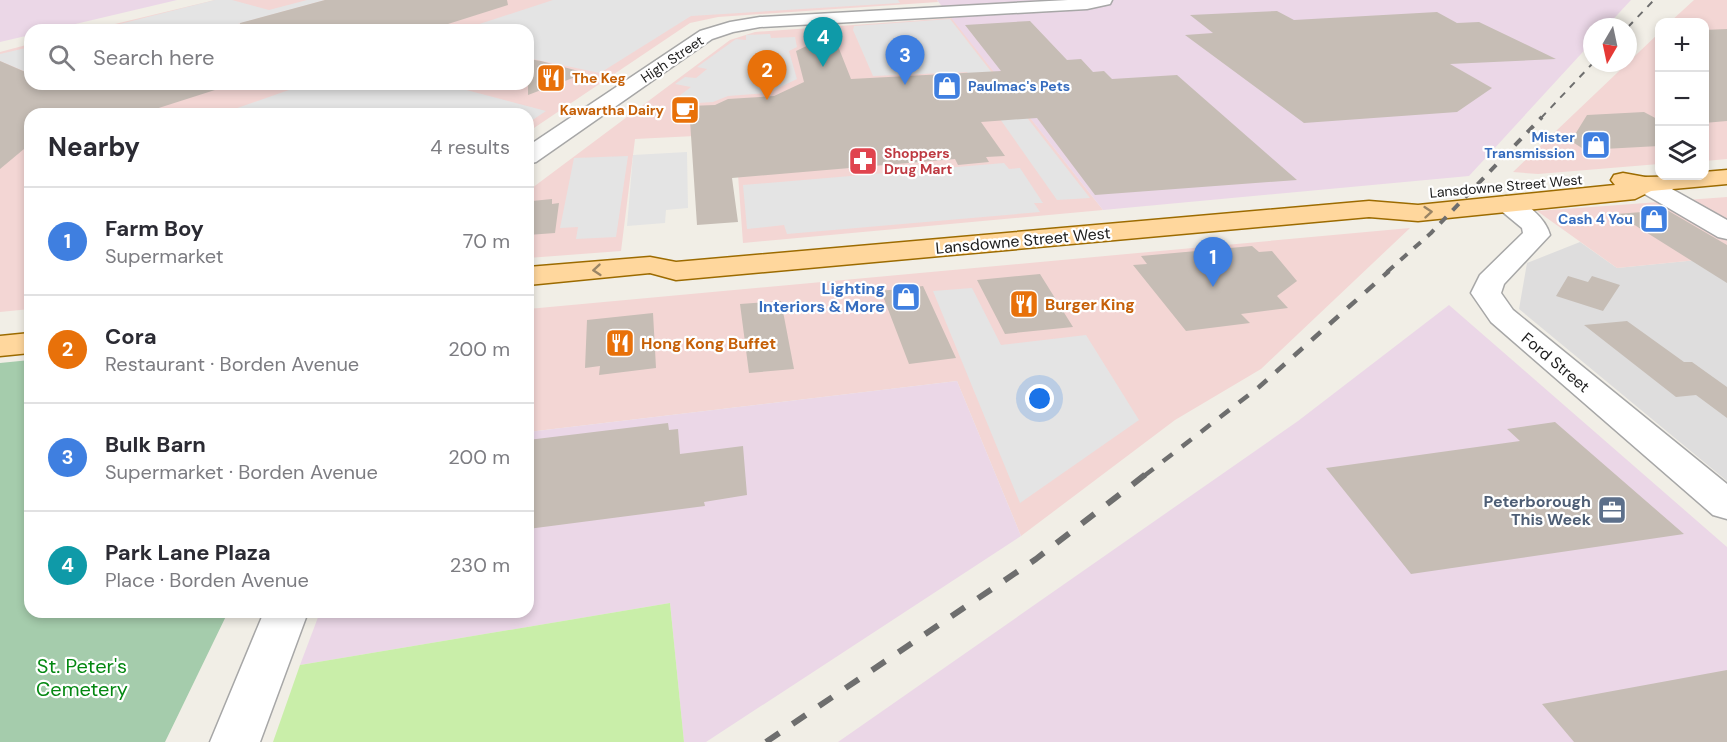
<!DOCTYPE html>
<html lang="en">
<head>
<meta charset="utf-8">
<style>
	body { margin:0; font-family:"DM Sans",sans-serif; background:#f7f7f7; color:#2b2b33 }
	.controls { position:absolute; right:18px; top:18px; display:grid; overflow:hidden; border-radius:12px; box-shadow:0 3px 9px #0003 }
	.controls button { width:54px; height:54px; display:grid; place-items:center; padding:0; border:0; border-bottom:2px solid #e1e1e2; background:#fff; color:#2b2b33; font:30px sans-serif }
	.compass { position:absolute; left:1583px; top:18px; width:54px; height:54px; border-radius:50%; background:#fff; box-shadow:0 3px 9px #0003; rotate:189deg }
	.you { position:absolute; left:1040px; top:399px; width:21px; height:21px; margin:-15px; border:4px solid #fff; border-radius:50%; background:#1a73e8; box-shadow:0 0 0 9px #1a73e833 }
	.badge { display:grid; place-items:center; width:39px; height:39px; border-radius:50%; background:#d00400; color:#fff; font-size:20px; font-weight:700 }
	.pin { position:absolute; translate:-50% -50px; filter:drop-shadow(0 2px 3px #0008) }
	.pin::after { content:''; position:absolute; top:32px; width:21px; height:18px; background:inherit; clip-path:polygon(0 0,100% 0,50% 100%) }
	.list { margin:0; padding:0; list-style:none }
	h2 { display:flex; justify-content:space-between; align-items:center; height:78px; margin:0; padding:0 24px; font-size:26px }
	h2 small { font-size:20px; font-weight:400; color:#7c7c81 }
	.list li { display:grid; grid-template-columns:39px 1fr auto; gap:18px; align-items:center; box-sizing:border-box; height:108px; padding:0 24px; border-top:2px solid #e1e1e2 }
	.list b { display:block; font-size:22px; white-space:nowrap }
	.list p { margin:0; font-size:20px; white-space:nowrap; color:#7c7c81 }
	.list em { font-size:20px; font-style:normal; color:#7c7c81 }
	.icon { flex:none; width:33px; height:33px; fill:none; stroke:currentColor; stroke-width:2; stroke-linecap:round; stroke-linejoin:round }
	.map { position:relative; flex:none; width:1727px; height:742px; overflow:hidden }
	.search { position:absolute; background:#fff; box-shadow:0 3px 9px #0003; left:24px; top:24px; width:510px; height:66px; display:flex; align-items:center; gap:15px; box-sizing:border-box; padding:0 21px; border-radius:18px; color:#7c7c81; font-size:22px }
	.panel { position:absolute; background:#fff; box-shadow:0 3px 9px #0003; left:24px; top:108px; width:510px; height:510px; border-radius:18px }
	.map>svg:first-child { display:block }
</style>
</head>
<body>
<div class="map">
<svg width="1727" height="742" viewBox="0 0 1727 742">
	<rect width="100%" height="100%" fill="#f1eee6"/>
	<path fill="#dedddd" d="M1580,242L1617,268L1727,257V481L1519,309L1527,263Z"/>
	<path fill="#f3d6d4" d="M215,0H937L938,2L718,17L690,23L528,132V114H30V309L0,312V52L30,44V84H528V30H90Z
		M1694,0H1727V159L1705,161L1704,22H1670Z
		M952,18L1103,210L743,243L735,134L635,139L621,251L528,258V191L730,40L755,32Z
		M1659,33V164L1538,174L1513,172Z
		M1727,197V257L1617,268L1537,211Z
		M1410,228L1261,369L1175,420L1021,536L957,381L528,432V309Z"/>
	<path fill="#ebd7e7" d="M0,0H177L50,30H30V35L0,42Z
		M937,0H1631L1606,27H1592V42L1469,176L1103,210Z
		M1449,305L1727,547V742H838L1298,421Z
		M957,381L1021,536L706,742H684L670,603L300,665L320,612H528V432Z"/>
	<path fill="#c9eea9" d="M670,603L684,742H273L300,665Z"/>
	<path fill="#a5ccac" d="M30,360V612H228L165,742H0V363Z"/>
	<path fill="#e4e4e4" d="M215,0H232L269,10L307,0H325L216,30H96Z
		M553,0H898L900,3L691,16L600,73L528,58V30H461Z
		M950,19L1090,198L1057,200L967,72L873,76L853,30L854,26Z
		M770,34L771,38L795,37L797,47L789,51L797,79L768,93L728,96L713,102L681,104L679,96L691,87L675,84L685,77L696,78L707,69L697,67L736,39L746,40V35Z
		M30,47V71L26,72L0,61V54Z
		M306,84H462L455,87L546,111L528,123V114H220Z
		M687,152L688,208L666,210L665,223L627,226L633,155Z
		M628,156L616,237L576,239L578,227L560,228L574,158Z
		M1004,163L1009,169L1020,168L1043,203H1034L1040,212L787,234L784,225L747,229L743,185Z
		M972,288L1001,345L1086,335L1139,420L1020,503L933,291Z"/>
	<path fill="#c6bdb5" d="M325,0H507L508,5L429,30H241L240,23Z
		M1277,11L1294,20L1437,12L1457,23L1479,22L1556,59L1450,64L1492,88L1457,112L1304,123L1185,35L1213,33L1190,15Z
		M1030,21L1067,60L1081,59L1093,72L1104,71L1112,79L1177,75L1297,180L1095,195L1037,118L981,122L1005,156L986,157L989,162L958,165L955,159L732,178L738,222L697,225L689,106L715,105L728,99L774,96L804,82L796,51L815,42L836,41L851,79L1001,71L965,25Z
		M1727,29V121L1704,123V30Z
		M528,59L541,61L586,73L528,95Z
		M0,61L30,74V84H218V89L140,114H30V144L0,169Z
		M1644,112L1659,120V146L1585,150L1571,141L1587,115Z
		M552,199V204L559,203L555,233L528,235V206H531L532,201Z
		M1667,210L1727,245V283L1617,214Z
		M1252,246L1259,252L1272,251L1297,281L1277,296L1288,308L1241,314L1250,323L1186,331L1133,265L1147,264L1141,256Z
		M1040,274L1073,327L1005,334L977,280Z
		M1568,276L1588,282L1592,276L1620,285L1603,311L1556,296Z
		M923,286L956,358L909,364L881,291Z
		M781,301L794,369L749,373L740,304Z
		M653,313L656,368L599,375L600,366L585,368L587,320Z
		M1627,321L1684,362H1692L1727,387V418L1696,395L1676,397L1584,325Z
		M1555,422L1684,534L1411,574L1326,468L1520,441L1507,429Z
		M668,423L669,430L678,429L680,454L743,446L747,495L704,502L705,506L528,529V440Z
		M1727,670V742H1574L1542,704Z"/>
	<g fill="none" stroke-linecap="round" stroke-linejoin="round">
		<g stroke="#a7a7a7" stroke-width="3">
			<path id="minor" d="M1068,0H1112L1110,4L1087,9L760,27L733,32L712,39L536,162L528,164V146L700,31L730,22L760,17Z
				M1645,177L1654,179L1727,220V239L1718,237L1636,189L1633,184L1636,179Z
				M1506,196C1525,201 1545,217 1550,235L1504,284L1501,293L1513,310L1727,484V519L1713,515L1491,322L1471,293L1480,275L1523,233L1522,228L1493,204L1497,199Z
				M264,612H308L260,742H210Z"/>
		</g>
		<g stroke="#9c6b00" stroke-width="3">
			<path id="major" d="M1727,170V184L1651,191L1635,199L1418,221L1369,217L676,280L650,273L528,285V267L650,257L676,262L1369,201L1418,205L1615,185L1611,180L1614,175L1623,173L1645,177L1704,176V172Z
				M30,333V353L0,356V336Z"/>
		</g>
		<use href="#minor" fill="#fff" fill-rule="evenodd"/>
		<use href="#major" fill="#ffd79d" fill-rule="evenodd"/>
		<path stroke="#6e6e6e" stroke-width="2" stroke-dasharray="7 7" stroke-linecap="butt" d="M1628,27L1654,0
			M1541,118L1593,63"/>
		<path stroke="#6e6e6e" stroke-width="4" stroke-dasharray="9 9" stroke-linecap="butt" d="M1387,272L1431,233L1542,117"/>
		<path stroke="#6e6e6e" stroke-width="4.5" stroke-dasharray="12 12" stroke-linecap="butt" d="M1144,476L1259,387L1389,271"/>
		<path stroke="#6e6e6e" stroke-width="6" stroke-dasharray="16 16" stroke-linecap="butt" d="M766,742L1036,559L1146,474"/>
	</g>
	<defs><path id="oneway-chevron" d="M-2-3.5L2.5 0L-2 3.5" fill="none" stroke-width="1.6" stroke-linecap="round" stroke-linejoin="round" transform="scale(1.5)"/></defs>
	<g stroke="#9b8565">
		<use href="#oneway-chevron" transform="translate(1428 212) rotate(-5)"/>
		<use href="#oneway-chevron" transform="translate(597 270) rotate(175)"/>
	</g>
	<defs>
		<g id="restaurant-square" transform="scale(1.5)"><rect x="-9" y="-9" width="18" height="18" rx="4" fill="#e8710a" stroke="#fff"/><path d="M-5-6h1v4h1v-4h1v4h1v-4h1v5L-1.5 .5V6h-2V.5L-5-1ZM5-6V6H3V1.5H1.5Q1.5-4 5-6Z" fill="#fff"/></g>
		<g id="shop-square" transform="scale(1.5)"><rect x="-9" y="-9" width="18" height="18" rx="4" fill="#3f7fe0" stroke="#fff"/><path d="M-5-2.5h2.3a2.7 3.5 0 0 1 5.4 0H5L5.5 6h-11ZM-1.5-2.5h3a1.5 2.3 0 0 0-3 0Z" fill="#fff"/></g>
		<g id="cafe-square" transform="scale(1.5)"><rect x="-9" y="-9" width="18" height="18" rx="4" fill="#e8710a" stroke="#fff"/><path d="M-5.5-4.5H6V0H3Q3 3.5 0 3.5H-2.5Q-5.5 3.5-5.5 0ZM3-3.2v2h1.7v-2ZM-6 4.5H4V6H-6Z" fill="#fff"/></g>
		<g id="pharmacy-square" transform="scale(1.5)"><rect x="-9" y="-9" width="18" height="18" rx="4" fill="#e0444e" stroke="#fff"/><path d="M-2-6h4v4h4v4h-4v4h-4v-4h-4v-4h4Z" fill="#fff"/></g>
		<g id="office-square" transform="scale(1.5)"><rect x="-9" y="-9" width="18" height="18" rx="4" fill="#5c6f8a" stroke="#fff"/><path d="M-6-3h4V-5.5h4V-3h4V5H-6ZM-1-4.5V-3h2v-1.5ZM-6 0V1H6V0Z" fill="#fff"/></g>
	</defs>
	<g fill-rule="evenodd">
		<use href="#restaurant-square" x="551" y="78"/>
		<use href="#shop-square" x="947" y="86"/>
		<use href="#cafe-square" x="685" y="110"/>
		<use href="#shop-square" x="1596" y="145"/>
		<use href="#pharmacy-square" x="863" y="161"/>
		<use href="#shop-square" x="1654" y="219"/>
		<use href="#shop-square" x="906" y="297"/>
		<use href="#restaurant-square" x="1024" y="304"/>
		<use href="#restaurant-square" x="620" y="343"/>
		<use href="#office-square" x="1612" y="510"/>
	</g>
	<g text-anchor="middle" stroke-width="4.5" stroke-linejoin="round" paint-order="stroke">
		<g font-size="14" fill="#202020" stroke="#fff">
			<text transform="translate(672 59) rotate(-34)" y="5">High Street</text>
			<text transform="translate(1506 186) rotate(-5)" y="5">Lansdowne Street West</text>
		</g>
		<g font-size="14" font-weight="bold" fill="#c56008" stroke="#fff" text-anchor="start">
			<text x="572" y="83">The Keg</text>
			<text x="664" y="115" text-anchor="end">Kawartha Dairy</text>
		</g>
		<g font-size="14" font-weight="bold" fill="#366cbe" stroke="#fff" text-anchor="end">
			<text x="968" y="91" text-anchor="start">Paulmac's Pets</text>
			<text x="1575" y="142">Mister<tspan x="1575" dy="16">Transmission</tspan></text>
			<text x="1633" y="224">Cash 4 You</text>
		</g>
		<g font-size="14" font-weight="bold" fill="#be3a42" stroke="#fff" text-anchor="start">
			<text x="884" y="158">Shoppers<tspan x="884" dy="16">Drug Mart</tspan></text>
		</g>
		<g font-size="16" fill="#202020" stroke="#fff">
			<text transform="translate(1023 240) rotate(-5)" y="6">Lansdowne Street West</text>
			<text transform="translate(1556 362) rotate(40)" y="6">Ford Street</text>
		</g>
		<g font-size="16" font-weight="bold" fill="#366cbe" stroke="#fff" text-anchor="end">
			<text x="885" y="294">Lighting<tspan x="885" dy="18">Interiors &amp; More</tspan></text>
		</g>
		<g font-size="16" font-weight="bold" fill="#c56008" stroke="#fff" text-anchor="start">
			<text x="1045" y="310">Burger King</text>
			<text x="641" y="349">Hong Kong Buffet</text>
		</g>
		<g font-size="16" font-weight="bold" fill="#4e5e75" stroke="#fff" text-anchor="end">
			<text x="1591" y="507">Peterborough<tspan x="1591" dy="18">This Week</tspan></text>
		</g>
		<g font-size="20" fill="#048812" stroke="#fff">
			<text x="82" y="673">St. Peter's<tspan x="82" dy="23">Cemetery</tspan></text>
		</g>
	</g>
</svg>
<div class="controls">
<button>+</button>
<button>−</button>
<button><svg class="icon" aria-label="layers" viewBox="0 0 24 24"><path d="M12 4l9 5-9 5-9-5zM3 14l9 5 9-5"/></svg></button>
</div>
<svg class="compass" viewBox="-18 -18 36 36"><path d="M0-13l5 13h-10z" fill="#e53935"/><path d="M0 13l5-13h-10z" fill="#7c7c81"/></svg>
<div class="you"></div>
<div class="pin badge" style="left:1213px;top:287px;background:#3f7fe0">1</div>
<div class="pin badge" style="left:767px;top:100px;background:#e8710a">2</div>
<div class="pin badge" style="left:905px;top:85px;background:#3f7fe0">3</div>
<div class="pin badge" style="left:823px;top:67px;background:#0f9aa8">4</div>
<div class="search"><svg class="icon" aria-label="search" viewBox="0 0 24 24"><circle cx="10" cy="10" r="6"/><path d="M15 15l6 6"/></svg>Search here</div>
<section class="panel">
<h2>Nearby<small>4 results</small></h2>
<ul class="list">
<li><span class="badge" style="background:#3f7fe0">1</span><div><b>Farm Boy</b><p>Supermarket</p></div><em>70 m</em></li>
<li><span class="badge" style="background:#e8710a">2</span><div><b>Cora</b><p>Restaurant · Borden Avenue</p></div><em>200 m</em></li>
<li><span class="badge" style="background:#3f7fe0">3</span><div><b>Bulk Barn</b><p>Supermarket · Borden Avenue</p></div><em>200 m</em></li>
<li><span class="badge" style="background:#0f9aa8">4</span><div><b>Park Lane Plaza</b><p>Place · Borden Avenue</p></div><em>230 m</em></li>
</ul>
</section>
</div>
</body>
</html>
